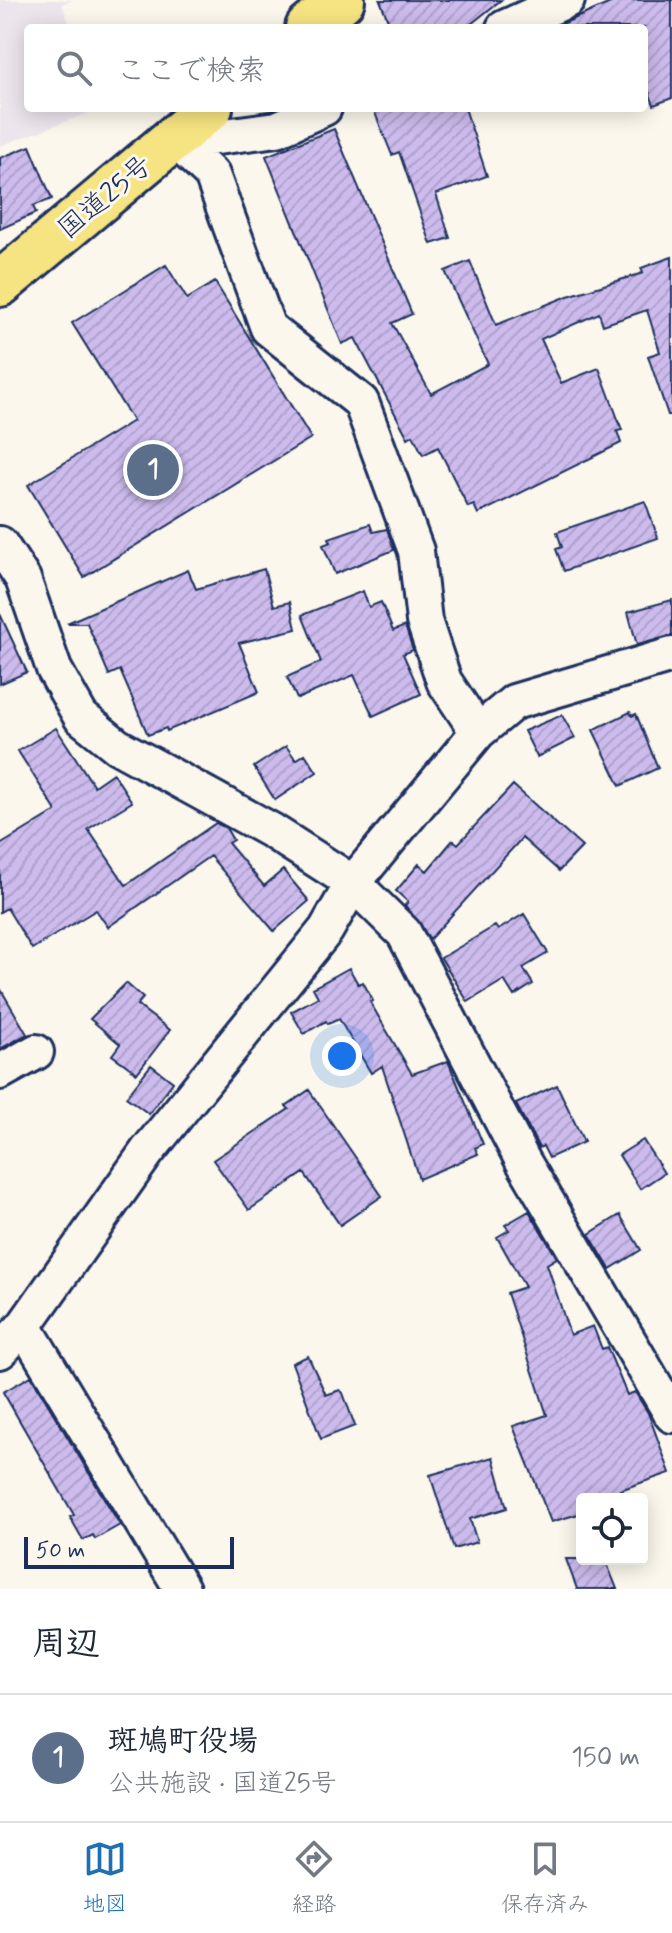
<!DOCTYPE html>
<html lang="ja">
<head>
<meta charset="utf-8">
<style>
	body { margin:0; font-family:Mynerve,"Klee One",sans-serif; background:#f2f2f3; color:#1f2937 }
	.controls { position:absolute; right:24px; bottom:24px; display:grid; overflow:hidden; border-radius:8px; box-shadow:0 4px 20px #0003 }
	.controls button { width:72px; height:72px; display:grid; place-items:center; padding:0; border:0; border-bottom:2px solid #e0e1e3; background:#fff; color:#1f2937; font:40px sans-serif }
	.scale { position:absolute; left:24px; bottom:20px; width:210px; box-sizing:border-box; padding-left:8px; border:4px solid #1b2f5e; border-top:0; font-size:22px; line-height:28px; white-space:nowrap; color:#1b2f5e; -webkit-text-stroke:6px #fbf7ec; paint-order:stroke }
	.you { position:absolute; left:342px; top:1056px; width:28px; height:28px; margin:-20px; border:6px solid #fff; border-radius:50%; background:#1a73e8; box-shadow:0 0 0 12px #1a73e833 }
	.badge { display:grid; place-items:center; width:52px; height:52px; border-radius:50%; background:#1f6fb2; color:#fff; font-size:26px; font-weight:700 }
	.pin { position:absolute; translate:-50% -50%; border:4px solid #fff; box-shadow:0 2px 8px #0006 }
	.list { margin:0; padding:0; list-style:none }
	h2 { display:flex; justify-content:space-between; align-items:center; height:104px; margin:0; padding:0 32px; font-size:34px }
	h2 small { font-size:26px; font-weight:400; color:#747a83 }
	.list li { display:grid; grid-template-columns:52px 1fr auto; gap:24px; align-items:center; box-sizing:border-box; height:128px; padding:0 32px; border-top:2px solid #e0e1e3 }
	.list b { display:block; font-size:30px; white-space:nowrap }
	.list p { margin:0; font-size:26px; white-space:nowrap; color:#747a83 }
	.list em { font-size:26px; font-style:normal; color:#747a83 }
	.icon { flex:none; width:44px; height:44px; fill:none; stroke:currentColor; stroke-width:2; stroke-linecap:round; stroke-linejoin:round }
	.map { position:relative; flex:none; width:672px; height:1589px; overflow:hidden }
	.search { position:absolute; background:#fff; box-shadow:0 4px 20px #0003; left:24px; right:24px; top:24px; height:88px; display:flex; align-items:center; gap:20px; box-sizing:border-box; padding:0 28px; border-radius:8px; color:#747a83; font-size:30px }
	.sheet { height:232px; background:#fff }
	nav { display:flex; justify-content:space-around; align-items:center; box-sizing:border-box; height:112px; border-top:2px solid #e0e1e3; background:#fff; font-size:22px; color:#747a83 }
	nav a { display:grid; justify-items:center; gap:4px }
	nav .on { color:#1f6fb2 }
	.map>svg:first-child { display:block }
</style>
</head>
<body>
<div class="map">
<svg width="672" height="1589" viewBox="0 0 672 1589">
	<defs>
		<pattern id="building-hatch" width="6" height="6" patternUnits="userSpaceOnUse" patternTransform="scale(2)"><rect width="6" height="6" fill="#ccbbec"/><path d="M-1 1l2-2M0 6l6-6M5 7l2-2" fill="none" stroke="#afa1cd"/></pattern>
	</defs>
	<rect width="100%" height="100%" fill="#fbf7ec"/>
	<filter id="ink" filterUnits="userSpaceOnUse"><feTurbulence type="fractalNoise" baseFrequency=".0125" numOctaves="2"/><feDisplacementMap in="SourceGraphic" scale="16" xChannelSelector="R" yChannelSelector="G"/><feConvolveMatrix kernelMatrix="1 2 1 2 8 2 1 2 1" color-interpolation-filters="sRGB"/></filter>
	<g filter="url(#ink)">
		<path fill="#ede5ec" d="M0,0H73L62,4L71,28H28V108H102L0,146Z"/>
		<path fill="url(#building-hatch)" stroke="#1b2f5e" stroke-width="2" d="M380,0H501L466,28H391Z
			M617,0H672V98L654,105L644,79V28H553Z
			M373,108H465L487,176L436,194L450,238L431,244L399,152L392,155Z
			M334,129L412,314L392,323L431,394L488,364L445,271L470,261L496,325L568,296L643,273L641,268L672,257V415H668L648,356L660,352L647,310L603,325L599,313L541,339L561,383L599,368L622,430L617,431L621,443L478,514L474,505L468,507L438,447L423,455L413,435L408,438L355,338L342,344L266,156Z
			M30,146L52,199L33,206L36,213L0,229V158Z
			M166,265L187,299L215,282L311,438L84,577L28,485L133,421L72,323Z
			M645,501L658,538L564,571L556,549L562,547L557,532Z
			M370,524L373,532L387,529L394,550L335,574L323,545L331,542L329,538Z
			M264,569L274,606L290,602L296,629L239,643L259,692L167,731L166,728L148,735L120,670L109,675L87,623H67L188,570L196,589Z
			M363,591L369,607L381,602L393,631L405,626L413,650L403,654L421,694L373,716L354,675L297,699L287,677L321,662L302,615Z
			M672,600V636L637,645L628,612Z
			M0,614L27,672L0,684Z
			M630,712L632,716L636,714L658,768L620,786L593,730Z
			M562,715L575,738L537,757L524,731Z
			M56,728L94,786L113,773L132,802L88,829L126,885L216,823L226,828L233,840L228,843L264,886L283,870L309,901L274,931L210,856L108,927L96,910L32,949L7,908L0,912V845L56,811L18,751Z
			M286,746L296,760L305,754L317,772L275,800L254,767Z
			M513,785L582,847L559,871L522,838L430,939L405,905L408,902L396,891L419,864L427,871L453,840L458,844Z
			M524,914L548,953L523,968L533,984L514,996L504,980L468,1002L441,958L495,926L498,930Z
			M349,968L358,984L363,982L373,1001L370,1002L412,1074L448,1061L483,1144L475,1148L478,1154L419,1179L382,1066L371,1073L339,1019L328,1024L326,1021L304,1034L291,1012L318,997L313,988Z
			M126,983L143,998L137,1005L170,1030L137,1073L112,1055L120,1044L90,1019Z
			M0,988L27,1034L0,1049Z
			M151,1065L173,1082L149,1114L126,1097Z
			M557,1085L584,1142L549,1158L543,1146L539,1148L516,1104Z
			M309,1090L382,1196L340,1225L304,1173L249,1210L213,1160L289,1109L286,1106Z
			M643,1140L664,1173L640,1189L619,1155Z
			M529,1211L557,1258L547,1264L570,1335L593,1326L602,1349L607,1347L627,1395L635,1392L648,1413L670,1473L620,1490L623,1499H582V1513L551,1522L513,1426L547,1415L507,1293L525,1287L497,1237L509,1230L505,1225Z
			M620,1215L641,1250L610,1269L589,1234Z
			M308,1356L326,1395L340,1390L343,1393L355,1426L321,1439L292,1363Z
			M31,1376L120,1525L95,1539L93,1535L83,1540L70,1517L74,1515L3,1392Z
			M493,1457L507,1508L470,1519L477,1542L454,1549L430,1475Z
			M566,1559H605L617,1589H577Z"/>
		<g fill="none" stroke-linecap="round" stroke-linejoin="round">
			<g stroke="#1b2f5e" stroke-width="40">
				<path id="street" d="M504,28L567,0
					M173,138L212,175L268,328L361,402L416,551L424,621L444,681L478,732
					M173,138L217,137L277,129L324,108
					M0,544L23,579L54,669L81,717L117,746L272,831L353,883L404,933L523,1161L672,1415
					M0,1072L36,1052
					M24,1326L182,1589
					M0,1351L24,1326L147,1152L326,930L353,883L478,732L514,702L672,655"/>
			</g>
			<g stroke="#1b2f5e" stroke-width="50">
				<path id="highway" d="M308,28L342,0
					M0,284L210,108"/>
			</g>
			<use href="#street" stroke="#fbf7ec" stroke-width="34"/>
			<use href="#highway" stroke="#f6e381" stroke-width="44"/>
		</g>
	</g>
	<g text-anchor="middle" stroke-width="6" stroke-linejoin="round" paint-order="stroke">
		<g font-size="28" fill="#1b2f5e" stroke="#fbf7ec">
			<text transform="translate(104 196) rotate(-40)" y="10">国道25号</text>
		</g>
	</g>
</svg>
<div class="controls">
<button><svg class="icon" aria-label="locate" viewBox="0 0 24 24"><circle cx="12" cy="12" r="6"/><path d="M12 2v4M12 18v4M2 12h4M18 12h4"/></svg></button>
</div>
<div class="scale">50 m</div>
<div class="you"></div>
<div class="pin badge" style="left:153px;top:470px;background:#5c6f8a">1</div>
<div class="search"><svg class="icon" aria-label="search" viewBox="0 0 24 24"><circle cx="10" cy="10" r="6"/><path d="M15 15l6 6"/></svg>ここで検索</div>
</div>
<section class="sheet">
<h2>周辺<small></small></h2>
<ul class="list">
<li><span class="badge" style="background:#5c6f8a">1</span><div><b>斑鳩町役場</b><p>公共施設 · 国道25号</p></div><em>150 m</em></li>
</ul>
</section>
<nav>
<a class="on"><svg class="icon" aria-label="map" viewBox="0 0 24 24"><path d="M3 6l6-2 6 2 6-2v14l-6 2-6-2-6 2zM9 4v14M15 6v14"/></svg>地図</a>
<a><svg class="icon" aria-label="directions" viewBox="0 0 24 24"><path d="M12 3l9 9-9 9-9-9zM9 14v-3h6M13 9l2 2-2 2"/></svg>経路</a>
<a><svg class="icon" aria-label="saved" viewBox="0 0 24 24"><path d="M7 4h10v16l-5-4-5 4z"/></svg>保存済み</a>
</nav>
</body>
</html>
